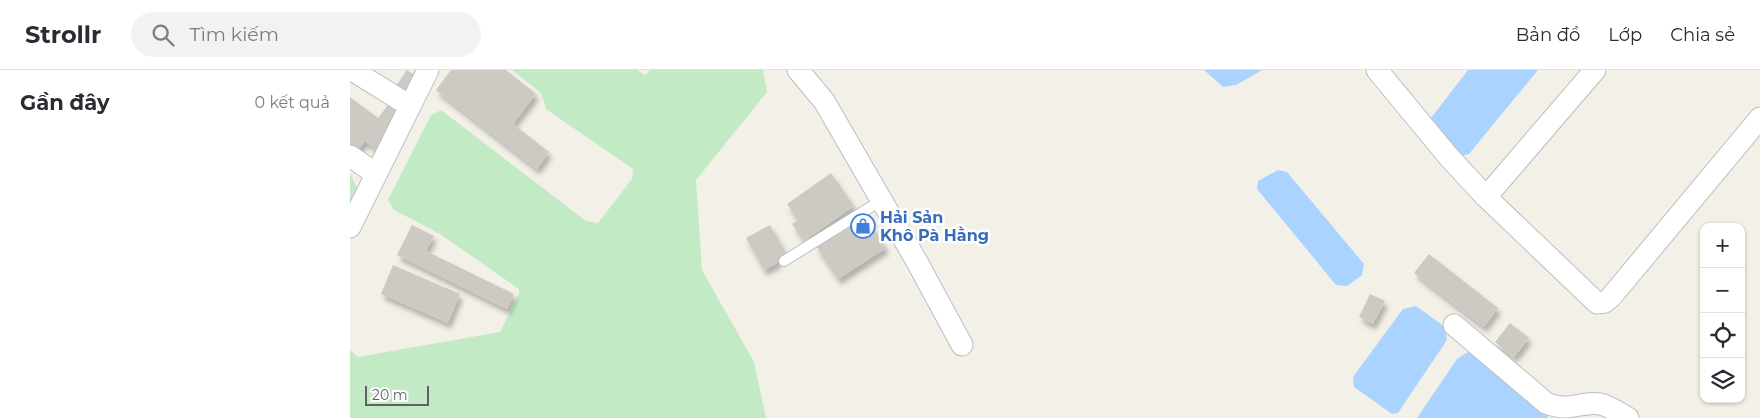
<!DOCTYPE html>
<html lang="vi">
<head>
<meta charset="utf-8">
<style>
	body { margin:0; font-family:Montserrat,sans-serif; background:#f2f2f3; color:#2b2b33 }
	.controls { position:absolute; right:15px; bottom:15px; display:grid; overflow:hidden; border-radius:10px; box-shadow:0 1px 4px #0004 }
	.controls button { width:45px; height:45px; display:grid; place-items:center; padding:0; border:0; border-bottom:1px solid #e1e1e2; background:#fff; color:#2b2b33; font:25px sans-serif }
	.scale { position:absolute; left:15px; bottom:12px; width:64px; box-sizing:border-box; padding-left:5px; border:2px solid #5e6268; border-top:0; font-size:14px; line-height:18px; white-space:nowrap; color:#5e6268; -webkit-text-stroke:4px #fff; paint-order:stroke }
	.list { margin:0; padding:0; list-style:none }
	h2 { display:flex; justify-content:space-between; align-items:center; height:65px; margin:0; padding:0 20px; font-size:21px }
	h2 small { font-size:16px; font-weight:400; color:#7c7c81 }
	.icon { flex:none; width:28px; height:28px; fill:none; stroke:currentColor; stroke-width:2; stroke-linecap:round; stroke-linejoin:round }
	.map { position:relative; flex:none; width:1410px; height:348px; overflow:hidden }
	header { display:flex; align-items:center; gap:30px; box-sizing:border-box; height:70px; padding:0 25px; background:#fff; border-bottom:1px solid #e1e1e2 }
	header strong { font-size:24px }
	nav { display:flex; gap:28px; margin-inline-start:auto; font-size:18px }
	.search { width:350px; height:45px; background:#f2f2f3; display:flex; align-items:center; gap:12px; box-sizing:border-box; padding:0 18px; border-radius:28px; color:#7c7c81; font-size:19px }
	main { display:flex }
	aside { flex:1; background:#fff }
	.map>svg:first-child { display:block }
</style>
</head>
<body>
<header>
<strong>Strollr</strong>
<div class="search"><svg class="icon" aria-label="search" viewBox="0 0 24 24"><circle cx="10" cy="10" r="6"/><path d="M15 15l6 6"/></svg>Tìm kiếm</div>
<nav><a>Bản đồ</a><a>Lớp</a><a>Chia sẻ</a></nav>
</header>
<main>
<aside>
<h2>Gần đây<small>0 kết quả</small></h2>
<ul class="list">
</ul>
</aside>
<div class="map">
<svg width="1410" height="348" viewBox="0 0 1410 348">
	<defs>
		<filter id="shadow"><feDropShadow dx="3" dy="5.5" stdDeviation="2.5" flood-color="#0004"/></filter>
	</defs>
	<rect width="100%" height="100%" fill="#f2f0e7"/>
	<path fill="#c2ebc5" d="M162,0H287L295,5L300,0H413L417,22L346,110L352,200L404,292L416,348H0V280L8,287L150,262L169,224V219L90,164L44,140L38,130L81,45L91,40L236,151L248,153L282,109L283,99L196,39L191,23Z
		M0,104L8,119L0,135Z"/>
	<path fill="#aad4ff" d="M854,0H912L886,15L873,17Z
		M1118,0H1188L1119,84L1110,86L1081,57V48Z
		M928,100L937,102L1014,194L1012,205L997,216L986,215L907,119L908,111Z
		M1066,236L1095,257L1097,270L1048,343L1042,344L1004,317L1003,307L1053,239Z
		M1118,282L1191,340L1199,348H1067L1107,289Z"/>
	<path fill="#cdcac4" filter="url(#shadow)" d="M57,0L71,9L56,30L43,20Z
		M101,0H156L186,24L163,54L199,82L187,99L86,20Z
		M0,27L28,48L41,31L56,42L27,80L15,71L5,84L0,81Z
		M481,103L504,136L454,171L442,154L448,150L437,134Z
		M515,145L536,178L488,209L466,176Z
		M62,155L84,166L76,181L164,224L157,239L47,185Z
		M420,155L436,183L427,188L429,192L414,200L396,168Z
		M1079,184L1148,238L1134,257L1064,203Z
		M43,195L110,224L98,253L31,224Z
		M1020,224L1035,231L1023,254L1009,247Z
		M1160,253L1179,268L1164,287L1145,272Z"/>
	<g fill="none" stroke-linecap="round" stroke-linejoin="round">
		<g stroke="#bbbec3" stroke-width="12">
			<path id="service" d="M434,191L532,130"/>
		</g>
		<g stroke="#bbbec3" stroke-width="23">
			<path id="minor" d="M2,0L60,36
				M448,0L474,31L566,190L612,275
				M1027,0L1098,86L1136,127L1247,233L1255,232L1261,227L1410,48
				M0,86L26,104
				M1136,127L1245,0
				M0,157L78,0
				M1104,255L1196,333C1221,343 1229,331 1250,334C1260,336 1269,343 1278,348"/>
		</g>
		<use href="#service" stroke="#fff" stroke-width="10"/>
		<use href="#minor" stroke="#fff" stroke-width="21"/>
	</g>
	<defs>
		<g id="shop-ring" transform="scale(1.25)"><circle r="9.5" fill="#fff" stroke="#3f7fe0" stroke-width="1.5"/><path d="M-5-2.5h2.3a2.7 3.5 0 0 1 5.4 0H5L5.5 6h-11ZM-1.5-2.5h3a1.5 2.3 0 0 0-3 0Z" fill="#3f7fe0"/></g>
	</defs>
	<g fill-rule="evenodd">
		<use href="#shop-ring" x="513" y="156"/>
	</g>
	<g text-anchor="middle" stroke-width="5" stroke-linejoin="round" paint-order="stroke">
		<g font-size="16" font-weight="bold" fill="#366cbe" stroke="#fff" text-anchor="start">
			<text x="530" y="153">Hải Sản<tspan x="530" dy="18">Khô Pà Hằng</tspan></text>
		</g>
	</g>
</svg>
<div class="controls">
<button>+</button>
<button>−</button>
<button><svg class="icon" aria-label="locate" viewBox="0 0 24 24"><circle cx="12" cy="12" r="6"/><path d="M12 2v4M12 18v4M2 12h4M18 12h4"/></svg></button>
<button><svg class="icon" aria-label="layers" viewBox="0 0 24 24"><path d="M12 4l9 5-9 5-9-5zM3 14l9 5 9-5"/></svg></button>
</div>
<div class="scale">20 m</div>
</div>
</main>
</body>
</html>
